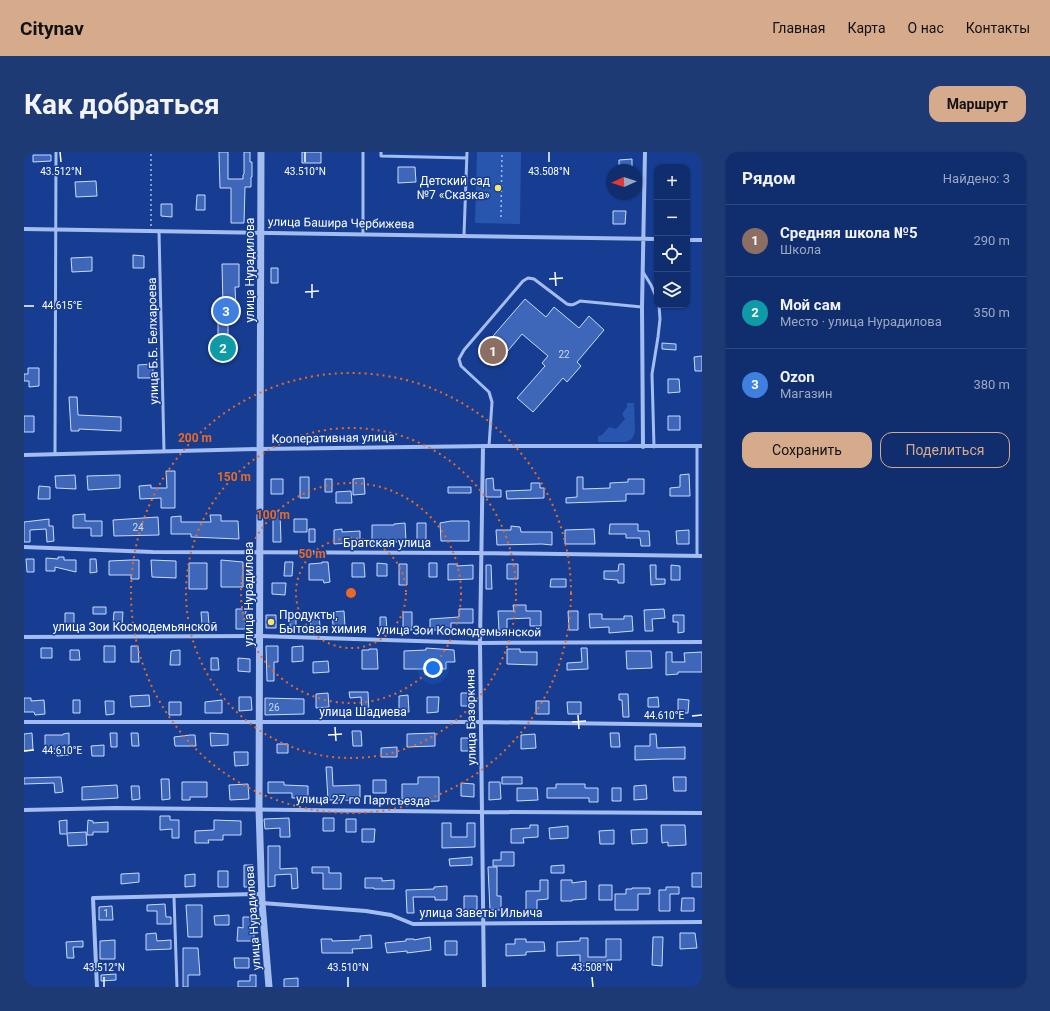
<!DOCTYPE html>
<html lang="ru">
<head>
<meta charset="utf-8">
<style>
	body { margin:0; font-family:Roboto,sans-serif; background:#1e3a75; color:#f1f3f6 }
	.controls { position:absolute; right:12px; top:12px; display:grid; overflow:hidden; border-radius:8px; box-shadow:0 1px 3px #0004 }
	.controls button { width:36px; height:36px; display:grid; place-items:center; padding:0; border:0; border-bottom:1px solid #304a80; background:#102e6d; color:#f1f3f6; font:20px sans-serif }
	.compass { position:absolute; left:582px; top:12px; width:36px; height:36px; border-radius:50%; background:#102e6d; box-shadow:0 1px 3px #0004; rotate:267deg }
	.you { position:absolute; left:409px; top:516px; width:14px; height:14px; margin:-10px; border:3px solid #fff; border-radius:50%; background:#1a73e8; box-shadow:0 0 0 6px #1a73e833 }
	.badge { display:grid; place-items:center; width:26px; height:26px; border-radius:50%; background:#d6ab8b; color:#fff; font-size:13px; font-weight:700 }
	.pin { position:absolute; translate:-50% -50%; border:2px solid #fff; box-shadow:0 1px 4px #0006 }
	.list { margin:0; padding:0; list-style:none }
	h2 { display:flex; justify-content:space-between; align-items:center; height:52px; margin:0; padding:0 16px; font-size:17px }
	h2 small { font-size:13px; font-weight:400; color:#9ca8c2 }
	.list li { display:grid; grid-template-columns:26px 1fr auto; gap:12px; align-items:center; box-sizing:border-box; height:72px; padding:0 16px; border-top:1px solid #304a80 }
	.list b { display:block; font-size:15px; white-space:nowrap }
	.list p { margin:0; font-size:13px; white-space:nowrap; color:#9ca8c2 }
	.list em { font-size:13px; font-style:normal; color:#9ca8c2 }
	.actions { display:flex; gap:8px; padding:12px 16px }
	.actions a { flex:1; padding:9px 0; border:1px solid #d6ab8b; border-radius:12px; text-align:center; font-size:14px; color:#d6ab8b }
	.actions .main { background:#d6ab8b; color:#111 }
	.icon { flex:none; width:22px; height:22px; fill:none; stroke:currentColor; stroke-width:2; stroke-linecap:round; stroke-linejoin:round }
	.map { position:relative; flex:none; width:678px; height:835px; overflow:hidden; border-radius:12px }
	header { display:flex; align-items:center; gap:24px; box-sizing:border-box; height:56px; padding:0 20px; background:#d6ab8b; color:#111 }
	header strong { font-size:19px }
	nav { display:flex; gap:22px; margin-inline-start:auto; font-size:14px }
	.intro { display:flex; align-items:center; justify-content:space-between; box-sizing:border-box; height:96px; padding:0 24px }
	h1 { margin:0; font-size:28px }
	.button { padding:10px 18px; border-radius:12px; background:#d6ab8b; color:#111; font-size:14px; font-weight:700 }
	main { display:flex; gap:24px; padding:0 24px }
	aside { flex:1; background:#102e6d; border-radius:12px; box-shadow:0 1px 3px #0004 }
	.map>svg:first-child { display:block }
</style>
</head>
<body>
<header>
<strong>Citynav</strong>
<nav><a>Главная</a><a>Карта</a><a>О нас</a><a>Контакты</a></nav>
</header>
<div class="intro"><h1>Как добраться</h1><a class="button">Маршрут</a></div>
<main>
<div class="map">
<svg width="678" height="835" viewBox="0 0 678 835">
	<rect width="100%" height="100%" fill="#163d91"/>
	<path fill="#2856af" d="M453,0H497L496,72L451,71Z
		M603,251H610L611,280L608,287L602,290H574V284L578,283L585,275L592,277L601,267L598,262L603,255Z"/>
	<path fill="#3e67b9" stroke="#cadbfb" d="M195,0H204V27H219V23L220,22V0H226V10H228V25H227V35H221L220,71H207V36H196Z
		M278,0H297V11H278Z
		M9,3H27V9L9,10Z
		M608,7V18H595V8Z
		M374,15H391L392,30L374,31Z
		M72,29L73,44L52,45L51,30Z
		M173,43H181V58H172Z
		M137,52H148V65L137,64Z
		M589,59H602L601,72H589Z
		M109,103L120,104V116H109Z
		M68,105V119L48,120L47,106Z
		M198,112H215V135H211L212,155H199Z
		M247,116H254V131H247Z
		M501,147L522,165L530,155L555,176L565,164L580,178L553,210L557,214L543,230L539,226L509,260L493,246L521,214L518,211L524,204L498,182L472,213L456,199Z
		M194,157H204V209H194Z
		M638,191L652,192V198L638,197Z
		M678,204V219H671L670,205Z
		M129,212V226H114V213Z
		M4,216H15V234L5,235V229H0V222H4Z
		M644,227H655L656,240L644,241Z
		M45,245H53L54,263L97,265V279L55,277V279H47Z
		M0,264H10V280H0Z
		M644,264H656V278H644Z
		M142,319H151V356H137V346L116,347L115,334L127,333V336H143Z
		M665,322L666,344H646V336L656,335V323Z
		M51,323L52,337L32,336L31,324Z
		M96,323V336L64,338L63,324Z
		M276,325H285V346H276Z
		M553,325H559V337L586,336V331L604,330V327H620V342H602V349L542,351V346L553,345Z
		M340,326L341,342L329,343V327Z
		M469,326L470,338H477V345H462V327Z
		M247,327H259V342H247Z
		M301,327H308V340H301Z
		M507,331H516V336H520V346L483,347L482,339L507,338Z
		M15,334L26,335V347H14Z
		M424,335H447V341H424Z
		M327,339L328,351H312V340Z
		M249,359H256L257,390H249Z
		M61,362V369H78V384H67V376H49V363Z
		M186,363H197V369H214L215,387L167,385V382H147V365L157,364V370H187Z
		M134,365L135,383L90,384L89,368Z
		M25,367V374H29L30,389L23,390L22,377L6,378V390H0V370Z
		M270,367H283V380H270Z
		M427,369H445V389H417L416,371Z
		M381,371L382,389L348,392V373H370V372Z
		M393,371H402V391L393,392Z
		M586,372H614V379H625L626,394H617L616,386H602V382H585Z
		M487,374L496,375L497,380H528V393L518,392L473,393L472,378H487Z
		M285,377H291V390H285Z
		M318,377V380L336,379V394H325V391L310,392V378Z
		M570,377L571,392H541V378Z
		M665,378V392H653L652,379Z
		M34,405H40V408H52V420L31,415V419H22V406L34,407Z
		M2,407H10V420H3Z
		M66,407H72L73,420L66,421Z
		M107,408H115V427H107V423H85V409Z
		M127,408L152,409V426L128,425Z
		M197,408L219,410V435H197Z
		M261,410H269L268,424H260Z
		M298,410H304L306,430L300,431L299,428H285V412L298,411Z
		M165,411H183V437H165Z
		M328,411H340L341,425H328Z
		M353,411L363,412V424H353Z
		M405,411H413V425H405Z
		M375,412H383V433H375Z
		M424,412H433V414L449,413V427L424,428Z
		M483,412H494V427H483Z
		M595,412H600V431H594V428L580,427V419H594Z
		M462,413H467L468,437H462Z
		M626,413H632V427H641V432L627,433Z
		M647,413L656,414V428H647Z
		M527,427H542V435H526Z
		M248,431H262L261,443L248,442Z
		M489,453H502V459H517V474H506V466L483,467V479H475L474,459H490Z
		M69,455H82V462H69Z
		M212,457H222L221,477H212Z
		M435,457H449V471H427V478H406V467L435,465Z
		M640,457L641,466L628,467L629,479H621L620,458Z
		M320,459L321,474H309L308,460Z
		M544,459H554V478H545Z
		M90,460H99L98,474L89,473Z
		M177,460H184L185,473H178Z
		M379,460H388V478H379Z
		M41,461H50V474L41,475Z
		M266,461H272V476H266Z
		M286,462H295L296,475L287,476Z
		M565,462H578V467H600V464H608L609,479L585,481V475L566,476Z
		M242,463H252V476H242Z
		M649,463H660V480L654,481V470H649Z
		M356,465H362L363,478H356Z
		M80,494H91V510H80Z
		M107,494H114L115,510H107Z
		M242,494H254V510H250V529H243Z
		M279,494V509L268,510V495Z
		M17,496H28V506H17Z
		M402,496L430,498L431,510H422V517H380V499L402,498Z
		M557,496H563L564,517L543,518V511L558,510Z
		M345,497H353L354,517H338V498H345Z
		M483,497H496V500H513V513L483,512Z
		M46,498H55L56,508H46Z
		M156,498V513H146L147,499Z
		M602,499H627L628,516L603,517Z
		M642,500H648V510H661L660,501L678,500V520H654V522L642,523Z
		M187,506H194L195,518H187Z
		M214,506L226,507V520L214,519Z
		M304,509L305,520L289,521V510Z
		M325,540H344L345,561H338L337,545L326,546Z
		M304,541L305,555L292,556V542Z
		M437,541H449V554H437Z
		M595,542H604L605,565H599L598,548H595Z
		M125,543L126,554L107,555L106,544Z
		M384,543L385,560H375V544Z
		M215,545H227L228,558L215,559Z
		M403,545H415L414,560L403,561Z
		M634,545L635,555H624V546Z
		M0,546H7V549L20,548L21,562L11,563L10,560H0Z
		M241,546L280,547V562L241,563Z
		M654,547L665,548L664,561H654Z
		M49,548H56V561H49Z
		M198,548V561H181V550Z
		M81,549H90V562L82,563Z
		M512,549H525V562H512Z
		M145,550H157V563H145Z
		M543,550H557V562H544Z
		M328,579H337L338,594H329Z
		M8,581L9,598L0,599V582Z
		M45,581V603L33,604V597H21V583H39V582Z
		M86,581H93V595H87Z
		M107,581H114L115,594H108Z
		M186,581L204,582V593L187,594Z
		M411,581V594L383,595V582Z
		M586,581H595L596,595H587Z
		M511,582L512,596L497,597V583Z
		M626,582H632L633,596L661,595V607H639L611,608V594H626Z
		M166,583H171L172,594H151L150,585Z
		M437,586H449V599H437Z
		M253,592H264V601H253Z
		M80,593V604H68L67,594Z
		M373,595V605H357V596Z
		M210,600H224V613L211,614Z
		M302,615H308L309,634L336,633V648H304Z
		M37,625L39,640L31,641L30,631L0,632V626Z
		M394,625H415V649L378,650V632H394Z
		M478,625H498V632H478Z
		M649,625H662V639H650Z
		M137,627H145L146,647L138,648Z
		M349,628H362V641H349Z
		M158,630H183V645H166V648H158Z
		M244,630H260V633L284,634V646H268V641H244Z
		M465,630H476L477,647L465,648Z
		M437,631L450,632V645L437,644Z
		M224,632L225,647L206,648L205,633Z
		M532,632H561V636H574V650H565V646H523V636H532Z
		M93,633L94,646L58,648V635Z
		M622,633L623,647L610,648V634Z
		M107,634H115L116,647L108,648Z
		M493,636H513L514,648L493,649Z
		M588,636H597V649H588Z
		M136,664H146V668H155V686H148V677L136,678Z
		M265,666L266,685H256V676L241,677L240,667Z
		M299,666H310V679H299Z
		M322,667H332V680H322Z
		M43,668V681L62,680L63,693L44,694L43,682H36L35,669Z
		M64,668L69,669V671L84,670V680H69V683H63Z
		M190,668L217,669V683H199V688H184L185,691H171V679L190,678Z
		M418,671H427V685H443V671H451V695L418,696Z
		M506,673H514V685L499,686L500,691H487V677L506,676Z
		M637,673H661L662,693L644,694V690L638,691Z
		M544,674V686L526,687L525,676Z
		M338,677H351L350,690H338Z
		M623,677V691L608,692L607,678Z
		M590,678V692H576L575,679Z
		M244,694H256V717L273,716L274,736L268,737L267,722L251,723V734L244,735Z
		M477,700H490V714H469V708H477Z
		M448,705V713L426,714L425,707Z
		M220,713H229V735H220Z
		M540,713V721H527V714Z
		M288,715H305V721H317V737H299V721H288Z
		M464,715H473V744H477V758H466Z
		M194,719H204V735H194Z
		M115,721V730L97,732V722Z
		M668,721H678V735H668Z
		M171,722V734L161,735V723Z
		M341,726H358V729L370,728V737H350V736H341Z
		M516,728H524V747L513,748V759H502V739H516Z
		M537,728H548V731L562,729V747L548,748V749H537Z
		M575,733H588V748H575Z
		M423,734V748H411V745H389L390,761H383L382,738L410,737V735Z
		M642,735H655V742H646V759H635V738H642Z
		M608,736H626V742H614V758H591V742H602V737H608Z
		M440,744H453V758H440Z
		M658,746H670V759H657Z
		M141,752L142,765H147V772H133V759H123V753Z
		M162,753H178V785H164Z
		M88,754L89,768H75V755Z
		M205,763V773H191L190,764Z
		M219,765H227L228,776H230V789H213L214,775L219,776Z
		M132,781L133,789L147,788V797L122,798V782Z
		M656,781H671L673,796L656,797Z
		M347,783L348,796L328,797L329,801H298L297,787H308V789L336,788V784Z
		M406,785L407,798L383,801V799L363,801L361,791L382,789V787H390V788Z
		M629,785H639L638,814L628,813Z
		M556,786H564V805H582V787H597V808H583V813L556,814V803L533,804V790L556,789Z
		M491,787H502V790H520L521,799L502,800V803L482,804V792H491Z
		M91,788V807H76V789Z
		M59,789V795H49L50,806H43L42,790Z
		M421,789H433V803H421Z
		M159,796H174L176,823H164V835H159Z
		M210,806H225V816H211Z
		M92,822V828L77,829V823Z
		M226,823H232V835H214V829H226Z
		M274,826V835H260V827Z"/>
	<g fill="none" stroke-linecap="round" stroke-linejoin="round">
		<path stroke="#a4bdf0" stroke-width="1.5" stroke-dasharray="2 3" stroke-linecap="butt" d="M477,65L478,0
			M127,74V0"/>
		<path stroke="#a4bdf0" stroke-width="3" d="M357,0V4L443,6
			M135,79L140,299
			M339,82V0
			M440,83L443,0
			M619,120L627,133L633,147
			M465,294L468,250L465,240L437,214L435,207L440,198L499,129L504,126L510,127L543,152C549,154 551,152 556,149L618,155
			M673,294V404
			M630,295L628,222L634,185L636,167L635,153
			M31,302L32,0
			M150,745L153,835"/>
		<path stroke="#a4bdf0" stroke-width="4" d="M0,77L633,87
			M663,88H678
			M459,294L456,491L460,835
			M619,295L618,155L621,0
			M0,303L236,297L465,294H678
			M0,395L129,400L457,401L678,404
			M0,485L236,484L456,491L678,490
			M0,570H457L678,573
			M0,658L91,656L458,660L678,661
			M238,751L342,759L367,763L389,772L678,770
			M73,835L69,746L237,742"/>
		<path stroke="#a4bdf0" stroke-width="7" d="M237,0L235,657L238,751L245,835"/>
	</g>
	<path fill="none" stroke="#fff" stroke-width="1.5" d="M36,0L37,10M281,0V10M525,0V10M531,120L532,134M525,127L539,126M288,132V146M281,140L295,139M0,154H10M554,563L555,577M668,564L678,563M548,570L562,569M311,575L312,589M304,583L318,582M0,599L10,598M80,825V835M324,825V835M568,825L569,835"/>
	<g fill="none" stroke="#ea6a24" stroke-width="2" stroke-dasharray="2 4">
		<circle cx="327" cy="441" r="55"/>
		<circle cx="327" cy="441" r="110"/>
		<circle cx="327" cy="441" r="165"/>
		<circle cx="327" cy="441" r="220"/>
	</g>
	<g fill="#ffe463" stroke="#163d91" stroke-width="1.5">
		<circle cx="474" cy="36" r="4"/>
		<circle cx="247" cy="470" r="4"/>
	</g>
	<g text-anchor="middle" stroke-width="3" stroke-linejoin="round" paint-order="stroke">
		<g font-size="10" fill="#cfd9ee">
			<text x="540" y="206">22</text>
			<text x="114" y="379">24</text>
			<text x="250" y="559">26</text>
			<text x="82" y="765">1</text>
		</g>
		<g font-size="12" fill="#fff" stroke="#163d91" text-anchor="end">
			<text x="466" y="33">Детский сад<tspan x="466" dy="14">№7 «Сказка»</tspan></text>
			<text x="255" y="467" text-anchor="start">Продукты,<tspan x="255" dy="14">Бытовая химия</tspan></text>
		</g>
		<g font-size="12" fill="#fff" stroke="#163d91">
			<text transform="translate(317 71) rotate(1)" y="4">улица Башира Чербижева</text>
			<text transform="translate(226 118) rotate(-90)" y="4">улица Нурадилова</text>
			<text transform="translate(129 189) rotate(-91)" y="4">улица Б.Б. Белхароева</text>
			<text transform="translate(309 286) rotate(-1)" y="4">Кооперативная улица</text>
			<text x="363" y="395">Братская улица</text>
			<text transform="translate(225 442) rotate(-90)" y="4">улица Нурадилова</text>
			<text x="111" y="479">улица Зои Космодемьянской</text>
			<text transform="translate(435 479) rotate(1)" y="4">улица Зои Космодемьянской</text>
			<text x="339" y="564">улица Шадиева</text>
			<text transform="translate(447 565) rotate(-91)" y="4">улица Базоркина</text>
			<text transform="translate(339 648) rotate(1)" y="4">улица 27-го Партсъезда</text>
			<text x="457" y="765">улица Заветы Ильича</text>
			<text transform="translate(229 766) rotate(-94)" y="4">улица Нурадилова</text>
		</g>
	</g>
	<g font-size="10" text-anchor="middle" fill="#fff" stroke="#163d91" stroke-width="3" stroke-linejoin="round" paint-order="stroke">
		<text x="37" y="23">43.512°N</text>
		<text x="281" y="23">43.510°N</text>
		<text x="525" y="23">43.508°N</text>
		<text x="38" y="157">44.615°E</text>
		<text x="640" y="567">44.610°E</text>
		<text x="38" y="602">44.610°E</text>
		<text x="80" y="819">43.512°N</text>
		<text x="324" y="819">43.510°N</text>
		<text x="568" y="819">43.508°N</text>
	</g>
	<circle cx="327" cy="441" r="6" fill="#ea6a24" stroke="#163d91" stroke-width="2"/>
	<g font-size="12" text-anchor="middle" font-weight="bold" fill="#ea6a24" stroke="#163d91" stroke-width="3" stroke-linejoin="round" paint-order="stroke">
		<text x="171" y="290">200 m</text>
		<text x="210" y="329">150 m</text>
		<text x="249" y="367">100 m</text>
		<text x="288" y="406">50 m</text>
	</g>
</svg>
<div class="controls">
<button>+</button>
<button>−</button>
<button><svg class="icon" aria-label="locate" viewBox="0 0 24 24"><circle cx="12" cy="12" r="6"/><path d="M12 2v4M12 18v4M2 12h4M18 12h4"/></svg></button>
<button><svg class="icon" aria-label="layers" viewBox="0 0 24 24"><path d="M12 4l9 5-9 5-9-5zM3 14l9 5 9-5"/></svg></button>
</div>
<svg class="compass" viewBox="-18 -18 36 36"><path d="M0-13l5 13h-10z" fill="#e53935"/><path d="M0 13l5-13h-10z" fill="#9ca8c2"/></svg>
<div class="you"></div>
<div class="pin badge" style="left:469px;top:199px;background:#8d6e63">1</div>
<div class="pin badge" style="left:199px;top:196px;background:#0f9aa8">2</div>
<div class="pin badge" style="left:202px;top:159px;background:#3f7fe0">3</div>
</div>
<aside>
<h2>Рядом<small>Найдено: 3</small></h2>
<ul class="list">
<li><span class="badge" style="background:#8d6e63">1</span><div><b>Средняя школа №5</b><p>Школа</p></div><em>290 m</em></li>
<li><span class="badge" style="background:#0f9aa8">2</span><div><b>Мой сам</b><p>Место · улица Нурадилова</p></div><em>350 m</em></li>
<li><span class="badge" style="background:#3f7fe0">3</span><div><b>Ozon</b><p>Магазин</p></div><em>380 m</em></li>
</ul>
<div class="actions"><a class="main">Сохранить</a><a>Поделиться</a></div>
</aside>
</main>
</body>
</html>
